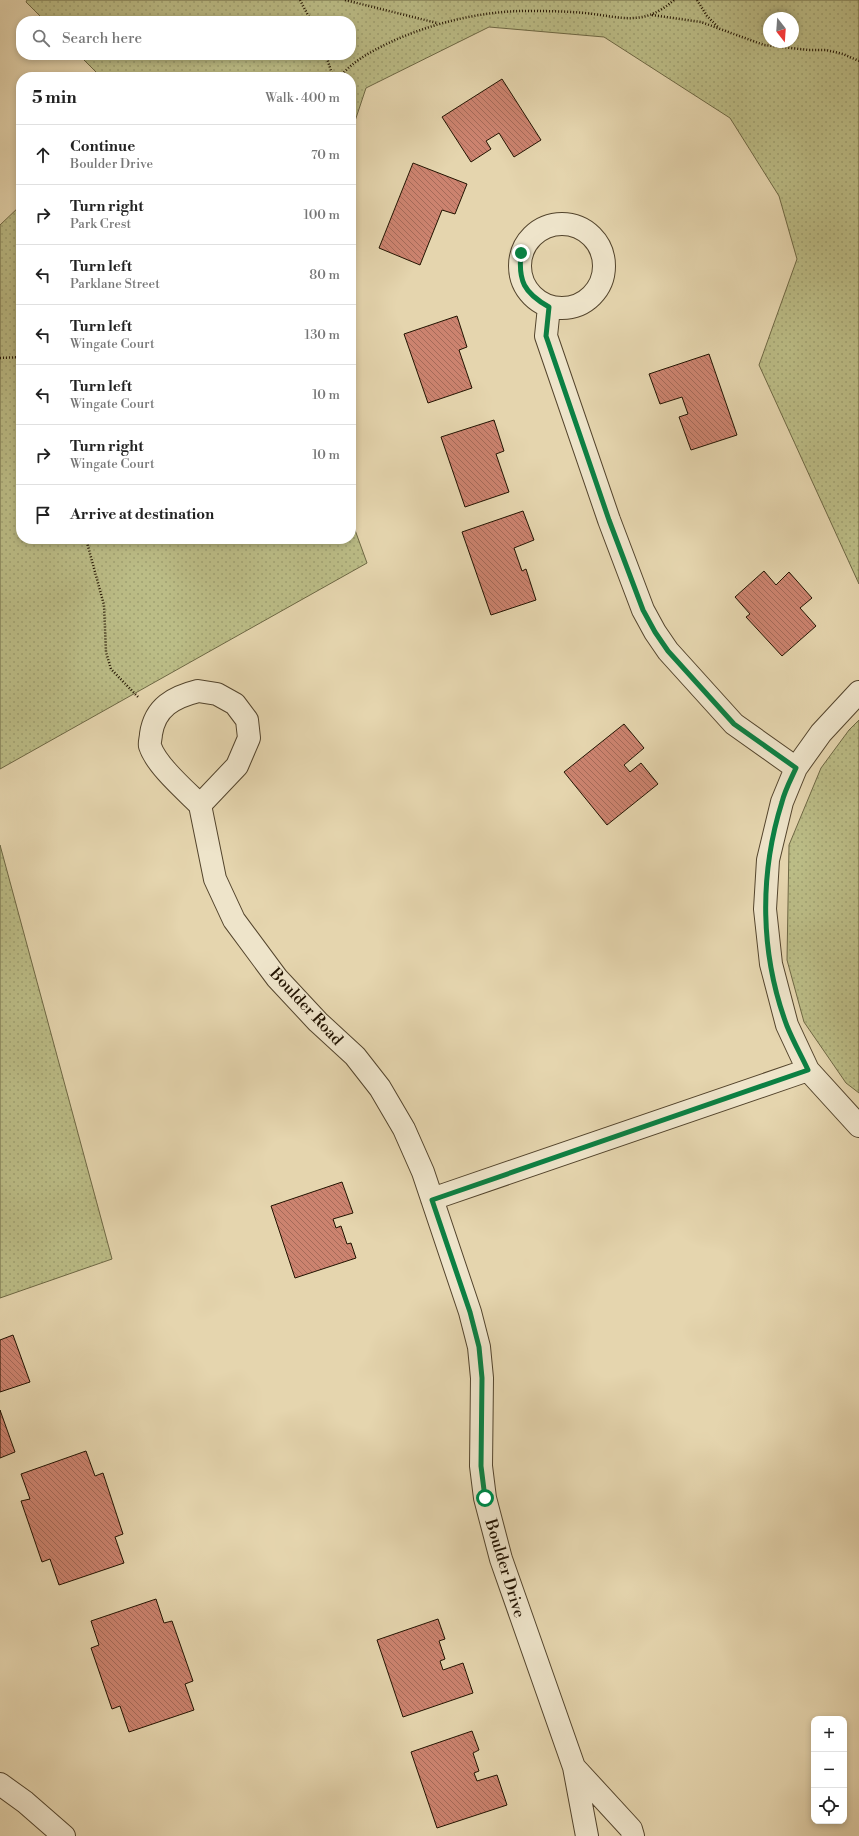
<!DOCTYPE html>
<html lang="en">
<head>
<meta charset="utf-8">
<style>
	body { margin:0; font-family:"Libre Bodoni",serif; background:#f6f6f6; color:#222 }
	.controls { position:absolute; right:12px; bottom:12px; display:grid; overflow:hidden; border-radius:8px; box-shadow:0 2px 6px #0003 }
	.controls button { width:36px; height:36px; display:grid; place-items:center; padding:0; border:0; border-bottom:1px solid #e0e0e0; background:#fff; color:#222; font:20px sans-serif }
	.compass { position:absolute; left:763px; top:12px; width:36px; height:36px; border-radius:50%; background:#fff; box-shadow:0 2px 6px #0003; rotate:163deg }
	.stop { position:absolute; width:12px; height:12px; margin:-9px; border:3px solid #0b8043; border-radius:50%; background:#fff }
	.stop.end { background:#0b8043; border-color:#fff; box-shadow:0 1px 4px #0008 }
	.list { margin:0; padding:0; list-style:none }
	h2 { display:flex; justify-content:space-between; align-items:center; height:52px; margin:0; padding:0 16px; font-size:17px }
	h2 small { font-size:13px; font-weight:400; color:#767676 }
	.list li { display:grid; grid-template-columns:26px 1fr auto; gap:12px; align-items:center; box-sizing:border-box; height:60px; padding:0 16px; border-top:1px solid #e0e0e0 }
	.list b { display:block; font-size:15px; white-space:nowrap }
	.list p { margin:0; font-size:13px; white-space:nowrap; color:#767676 }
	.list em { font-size:13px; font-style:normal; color:#767676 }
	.icon { flex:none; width:22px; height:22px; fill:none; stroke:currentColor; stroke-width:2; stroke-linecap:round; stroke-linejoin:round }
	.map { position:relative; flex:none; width:859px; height:1836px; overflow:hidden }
	.search { position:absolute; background:#fff; box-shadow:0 2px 6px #0003; left:16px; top:16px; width:340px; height:44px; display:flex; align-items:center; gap:10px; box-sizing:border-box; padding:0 14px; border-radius:16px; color:#767676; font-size:15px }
	.panel { position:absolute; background:#fff; box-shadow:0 2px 6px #0003; left:16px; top:72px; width:340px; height:472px; border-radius:16px }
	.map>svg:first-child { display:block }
</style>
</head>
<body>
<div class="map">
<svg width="859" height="1836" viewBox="0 0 859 1836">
	<defs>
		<pattern id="grass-dots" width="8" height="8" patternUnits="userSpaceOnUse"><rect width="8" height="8" fill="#bbbc86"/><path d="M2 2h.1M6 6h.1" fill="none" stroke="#a0a172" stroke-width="1.8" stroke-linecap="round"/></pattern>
		<pattern id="building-back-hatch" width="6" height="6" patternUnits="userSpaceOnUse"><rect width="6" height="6" fill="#cc836f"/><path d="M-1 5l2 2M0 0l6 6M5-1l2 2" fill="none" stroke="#a56a59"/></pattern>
	</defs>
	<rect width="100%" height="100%" fill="#e5d5ae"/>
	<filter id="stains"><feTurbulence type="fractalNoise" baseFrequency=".005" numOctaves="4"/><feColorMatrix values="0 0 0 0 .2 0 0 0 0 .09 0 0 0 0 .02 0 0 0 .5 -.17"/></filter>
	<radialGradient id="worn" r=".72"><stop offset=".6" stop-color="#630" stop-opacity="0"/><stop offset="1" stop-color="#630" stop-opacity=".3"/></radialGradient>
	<path fill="url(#grass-dots)" stroke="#6e6844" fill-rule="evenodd" d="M27,0H859V584L759,365L797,259L779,196L730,118L604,37L489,27L366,88L351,133V77H101L79,55H351V21H45L26,2ZM769,18H793V42H769Z
		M21,205V539H351V519L367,563L0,769V225Z
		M859,720V1093L846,1083L804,1022L787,960L789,845L821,768L849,730Z
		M0,845L112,1259L0,1298Z"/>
	<path fill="url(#building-back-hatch)" stroke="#221301" d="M502,79L541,140L514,157L499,133L486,141L491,149L471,162L442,117Z
		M413,163L467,184L455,214L442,210L420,265L379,248Z
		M457,316L467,347L459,350L472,388L428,403L404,334Z
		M709,354L737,435L691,450L679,417L688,414L682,397L660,404L649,374Z
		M494,420L504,451L496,454L509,492L465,507L441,437Z
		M523,511L534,540L514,548L522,571L526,569L536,600L491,615L462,532Z
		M764,571L776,585L789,572L812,598L800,608L816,626L782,656L746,617L750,614L735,597Z
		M624,724L644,748L624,765L630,772L641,763L658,784L607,825L564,772Z
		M342,1182L353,1213L333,1219L336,1228L341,1226L347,1244L351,1243L356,1258L295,1278L271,1206Z
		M13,1335L30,1382L0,1392V1340Z
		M0,1410L15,1452L0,1458Z
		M86,1451L95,1476L103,1473L123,1534L115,1537L124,1563L59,1585L50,1559L42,1562L21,1501L30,1499L21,1474Z
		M156,1599L164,1623L172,1621L193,1681L185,1684L194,1710L129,1732L120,1706L112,1709L91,1648L99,1645L91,1621Z
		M438,1619L445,1639L439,1641L445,1659L440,1661L443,1670L463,1663L473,1693L403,1717L377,1640Z
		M472,1731L479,1750L473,1753L479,1771L474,1773L477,1781L497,1775L507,1805L437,1828L411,1752Z"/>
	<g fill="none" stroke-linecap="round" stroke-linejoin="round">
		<g stroke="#53442c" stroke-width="24">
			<path id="minor" d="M520 266a42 42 0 1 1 84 0a42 42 0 1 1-84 0Z
				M549,307L546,336L609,520L643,610L655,632L668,651L734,724L796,768
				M198,691L217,694L235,704L247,720L249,738L237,766L200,805C186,791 156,765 150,746C149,743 151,738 151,734C155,707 174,697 198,691Z
				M859,692L821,733L796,768L782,802L768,860L765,909L771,964L787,1025L808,1070L859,1126
				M200,805L215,879L234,920L277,978L318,1022L355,1056L380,1088L404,1129L423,1172L470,1312L479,1347L482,1378L481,1466L485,1498L501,1559L574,1767L587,1836
				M432,1199L808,1070
				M574,1767L631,1829L633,1836
				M0,1784L25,1802L64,1836"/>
		</g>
		<path stroke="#221301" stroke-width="2.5" stroke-dasharray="1 2" stroke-linecap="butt" d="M300,0L311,21
			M345,0L437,23
			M697,0L707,16L719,28
			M652,15L701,22L764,45L809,50H826L843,54L859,61
			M326,55L333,77
			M340,77C353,60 376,49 395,40C434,23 479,12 521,11C542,11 564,11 585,13C622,17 643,27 674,0
			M0,358L21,357
			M86,539L104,605L106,652L111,669L139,698"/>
		<use href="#minor" stroke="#eee4ca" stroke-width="22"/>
	</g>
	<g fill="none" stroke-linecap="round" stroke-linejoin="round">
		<path stroke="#0b8043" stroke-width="5" d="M485,1498L481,1466L482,1378L479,1347L470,1312L432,1200L808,1070C801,1055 793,1041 787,1026C760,954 759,875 782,802C785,790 791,779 796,768L734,724L668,651L655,632L643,610L609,520L546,336L549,307C524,293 518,281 521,253"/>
	</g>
	<g text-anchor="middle" stroke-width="3.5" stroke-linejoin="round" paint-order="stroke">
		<g font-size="16" fill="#221301" stroke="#eee4ca">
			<text transform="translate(307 1006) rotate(47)" y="6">Boulder Road</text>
			<text transform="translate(506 1568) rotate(73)" y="6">Boulder Drive</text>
		</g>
	</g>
	<rect width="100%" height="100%" filter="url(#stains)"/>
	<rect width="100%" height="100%" fill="url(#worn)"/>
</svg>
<div class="controls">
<button>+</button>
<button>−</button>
<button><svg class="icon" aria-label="locate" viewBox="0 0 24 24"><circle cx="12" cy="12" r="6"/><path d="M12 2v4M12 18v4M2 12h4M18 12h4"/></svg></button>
</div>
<svg class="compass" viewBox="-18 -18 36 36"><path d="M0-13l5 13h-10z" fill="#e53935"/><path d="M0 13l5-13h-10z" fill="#767676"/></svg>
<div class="stop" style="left:485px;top:1498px"></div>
<div class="stop end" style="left:521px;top:253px"></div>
<div class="search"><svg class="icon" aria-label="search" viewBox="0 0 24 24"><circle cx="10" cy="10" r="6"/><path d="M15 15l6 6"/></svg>Search here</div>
<section class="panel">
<h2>5 min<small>Walk · 400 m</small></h2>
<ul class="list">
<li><svg class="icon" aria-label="ahead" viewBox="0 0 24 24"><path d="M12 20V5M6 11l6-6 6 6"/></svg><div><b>Continue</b><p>Boulder Drive</p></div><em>70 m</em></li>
<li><svg class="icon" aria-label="right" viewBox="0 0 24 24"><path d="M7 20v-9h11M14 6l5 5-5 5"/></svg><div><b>Turn right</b><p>Park Crest</p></div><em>100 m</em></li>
<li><svg class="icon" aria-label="left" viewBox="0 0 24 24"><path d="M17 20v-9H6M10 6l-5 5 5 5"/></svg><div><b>Turn left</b><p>Parklane Street</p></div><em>80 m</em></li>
<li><svg class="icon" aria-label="left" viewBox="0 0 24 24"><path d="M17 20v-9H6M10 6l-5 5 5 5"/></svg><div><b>Turn left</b><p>Wingate Court</p></div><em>130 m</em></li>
<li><svg class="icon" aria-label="left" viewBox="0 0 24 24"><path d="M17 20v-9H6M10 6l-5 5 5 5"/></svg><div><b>Turn left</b><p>Wingate Court</p></div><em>10 m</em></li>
<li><svg class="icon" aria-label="right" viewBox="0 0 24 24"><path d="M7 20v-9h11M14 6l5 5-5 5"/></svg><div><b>Turn right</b><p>Wingate Court</p></div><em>10 m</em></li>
<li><svg class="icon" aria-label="arrive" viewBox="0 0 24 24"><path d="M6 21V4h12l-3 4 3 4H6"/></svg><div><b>Arrive at destination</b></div></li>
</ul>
</section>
</div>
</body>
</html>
